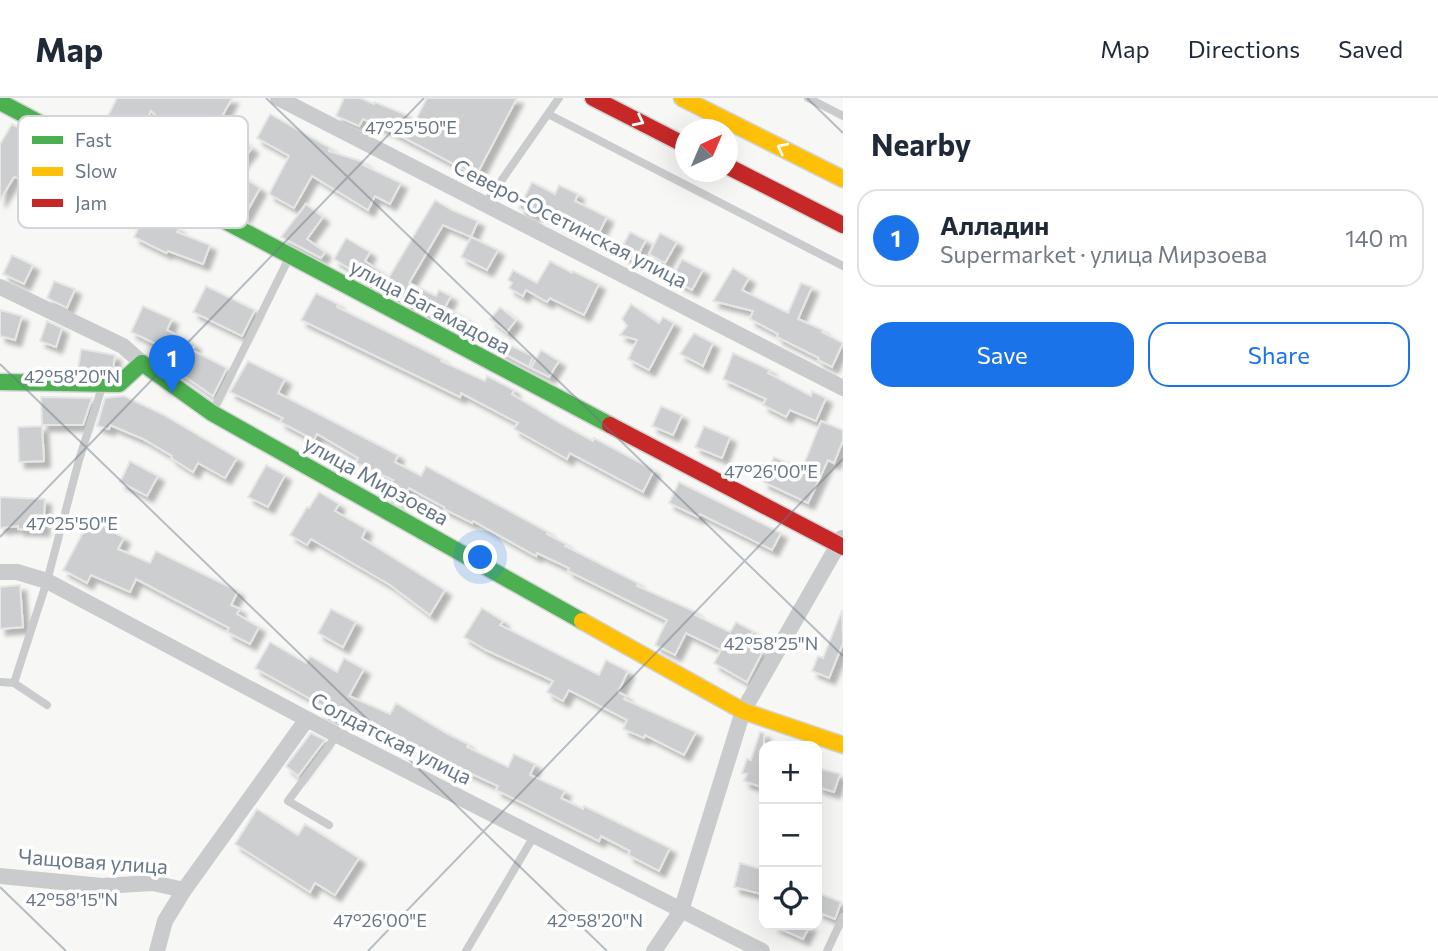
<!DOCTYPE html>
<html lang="en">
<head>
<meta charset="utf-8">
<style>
	body { margin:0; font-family:Commissioner,sans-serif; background:#f2f2f3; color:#1f2937 }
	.controls { position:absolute; right:21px; bottom:21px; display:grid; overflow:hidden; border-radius:14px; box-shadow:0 7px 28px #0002 }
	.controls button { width:63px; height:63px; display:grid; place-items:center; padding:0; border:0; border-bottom:2px solid #e0e1e3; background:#fff; color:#1f2937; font:35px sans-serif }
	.compass { position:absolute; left:675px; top:21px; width:63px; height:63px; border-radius:50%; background:#fff; box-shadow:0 7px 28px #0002; rotate:44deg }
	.you { position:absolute; left:481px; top:460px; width:24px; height:24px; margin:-18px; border:5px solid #fff; border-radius:50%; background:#1a73e8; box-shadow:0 0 0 10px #1a73e833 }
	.badge { display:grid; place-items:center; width:46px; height:46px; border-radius:50%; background:#1a73e8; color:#fff; font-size:23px; font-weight:700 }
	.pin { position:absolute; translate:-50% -58px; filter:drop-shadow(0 2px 4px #0008) }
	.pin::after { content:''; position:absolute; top:37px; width:24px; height:21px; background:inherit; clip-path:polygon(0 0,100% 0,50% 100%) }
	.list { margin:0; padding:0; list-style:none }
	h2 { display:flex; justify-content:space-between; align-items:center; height:91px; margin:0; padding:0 28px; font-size:30px }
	h2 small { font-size:23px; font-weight:400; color:#747a83 }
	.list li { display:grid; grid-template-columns:46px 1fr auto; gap:21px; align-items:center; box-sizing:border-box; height:98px; margin:0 14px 14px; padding:0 14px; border:2px solid #e0e1e3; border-radius:21px }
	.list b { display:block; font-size:26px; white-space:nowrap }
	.list p { margin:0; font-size:23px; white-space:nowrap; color:#747a83 }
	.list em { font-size:23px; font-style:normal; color:#747a83 }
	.actions { display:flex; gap:14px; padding:21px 28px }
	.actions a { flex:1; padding:16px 0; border:2px solid #1a73e8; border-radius:21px; text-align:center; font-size:24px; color:#1a73e8 }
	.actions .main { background:#1a73e8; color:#fff }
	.icon { flex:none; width:38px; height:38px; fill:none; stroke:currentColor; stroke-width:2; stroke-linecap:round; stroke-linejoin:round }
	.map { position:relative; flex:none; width:843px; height:853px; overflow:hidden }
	header { display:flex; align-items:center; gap:42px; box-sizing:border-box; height:98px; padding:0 35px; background:#fff; border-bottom:2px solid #e0e1e3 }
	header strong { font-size:33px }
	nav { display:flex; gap:38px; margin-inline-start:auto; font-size:24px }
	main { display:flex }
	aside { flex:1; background:#fff }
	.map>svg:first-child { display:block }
</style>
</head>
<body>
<header>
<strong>Map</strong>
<nav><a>Map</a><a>Directions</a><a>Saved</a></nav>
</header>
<main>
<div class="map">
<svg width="843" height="853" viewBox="0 0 843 853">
	<defs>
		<filter id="shadow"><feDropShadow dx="6" dy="6" stdDeviation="2" flood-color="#0004"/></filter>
	</defs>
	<rect width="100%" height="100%" fill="#f7f7f6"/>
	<path fill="#cdcecf" stroke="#e6e6e6" stroke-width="2" filter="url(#shadow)" d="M117,0H232L219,24L252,50L234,73L204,50L212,41L173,18L165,26L151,13L133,50L100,34Z
		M344,0H360L374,6L375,4L416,21L427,0H517L476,78L395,35L363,21L359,28L336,18Z
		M270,16L330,50L329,53L364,64L363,67L401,85L390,106L375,98L368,112L312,78L294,110L269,96L289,58L257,40Z
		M12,26L60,52L43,79L30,83L14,79L0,102V46Z
		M79,62L143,97L138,110L179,131L177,134L210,147L203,166L168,153L166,155L134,139L140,127L111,114L113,110L67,86Z
		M234,73L260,90L244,119L218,104Z
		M532,84L555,96L559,87L578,96L575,103L607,119L595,143L537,114L535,118L519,110Z
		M435,102L452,112L478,123L471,139L443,127L409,185L436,198L439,192L451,198L445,209L467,221L460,233L362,182L364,180L334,161L346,140L370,154L365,163L389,179Z
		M306,106L323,119L307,141L325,154L321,160L281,139Z
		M630,134L646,142L635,163L619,155Z
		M660,135L677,144L665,165L649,156Z
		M471,139L498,152L487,172L461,159Z
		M12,157L33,167L24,186L3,176Z
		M682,161L703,172L692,192L671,181Z
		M550,163L572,175L573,173L599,186L584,217L550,200L547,204L526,192L523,198L509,190L512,185L508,182L513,172L537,185Z
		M733,170L749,180L742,192L788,215L801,185L812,189L798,221L823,232L822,234L843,245L832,269L818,262L819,260L777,239L778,236L750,221L753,213L713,203Z
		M54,183L75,191L67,210L47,200Z
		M206,188L255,212L242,238L193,214Z
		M316,195L338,206L337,209L442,261L441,263L485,283L487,278L514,292L512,296L558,324L593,343L594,340L654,372L643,394L570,355L567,361L544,348L514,331L518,325L461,295L460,299L301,222Z
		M631,206L659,225L663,219L674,225L649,272L628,261L637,242L620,237L627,228L622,221Z
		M143,208L172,221L167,232L195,247L192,252L227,270L213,298L167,266L173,254L131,234Z
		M500,209L516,222L507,234L490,221Z
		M0,212L22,218L15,242L0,238Z
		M47,223L62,230L56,249L40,243Z
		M694,235L713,245L703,268L680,256Z
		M501,243L533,258L529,269L497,252Z
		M81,251L115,257L113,272L78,271Z
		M541,252L559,263L549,279L531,270Z
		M733,255L770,272L768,275L811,298L812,293L826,300L816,323L790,312L786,319L763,307L766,301L723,281Z
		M248,263L285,281L278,295L398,357L395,364L421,378L426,368L548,434L547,436L566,446L565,448L638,485L637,488L696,514L695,517L730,534L736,524L753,533L747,545L763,553L747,584L714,565L721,552L686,535L675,557L655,547L667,522L568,473L569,470L537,455L536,458L473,423L472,425L444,411V409L409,390L401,405L385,396L393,382L356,365L358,360L317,336L314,342L280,324L283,320L230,294Z
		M124,298L162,316L237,360L225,380L198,365L193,374L171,360L172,358L143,341L110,327L109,331L97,328L105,300Z
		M41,299L92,300L83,327H42Z
		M661,308L682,317L673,337L652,328Z
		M821,323L843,332V342L834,365L828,362L808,405L763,384L774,359L802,371Z
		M42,328L44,363L19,364L18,329Z
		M704,328L730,339L722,360L695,349Z
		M130,363L158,378L147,398L120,384Z
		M266,367L285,377L268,409L248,399Z
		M679,384L781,435L772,452L700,416L698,419L669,405Z
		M319,394L339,406L335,413L366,431L362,440L445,492L430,517L390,487L311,441L307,447L290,437L307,409L309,410Z
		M0,399L45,401L43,432L18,431V428L0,430Z
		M90,421L124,440L118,451L150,465L156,453L238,493L231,507L240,511L237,516L259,529L250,546L227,534L229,530L136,481L130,494L91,477L87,485L63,472Z
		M20,487L23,529L0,531V489Z
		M482,510L503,523L500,527L599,577L606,562L628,573L618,594L626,598L624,601L696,634L684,657L645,637L644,640L623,631L627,622L569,592L563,603L547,594L553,583L486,552L464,539Z
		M331,511L356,524L343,549L318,535Z
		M842,512L843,545L829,580L812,573L818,558L823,560Z
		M270,544L306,565L310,558L337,574L344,560L364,571L349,598L390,616L396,605L446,635L468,646L467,649L508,669L514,656L535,666L530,677L565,693L561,700L583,711L584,708L670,750L659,773L628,757L630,753L601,738L599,743L496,692L498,688L428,656L372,624L369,630L339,617L337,622L320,613L323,608L255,570Z
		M760,634L764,635V690L744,683L747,676L742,675L747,661L751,662Z
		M311,635L325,642L298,678L286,668Z
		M817,670L840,676L834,694L817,689Z
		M257,711L298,737L305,726L359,760L335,797L315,785L310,794L235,746Z
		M740,765L764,772L761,796L734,789Z
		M821,796L841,804L835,821L817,814Z
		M772,827H810L803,841Z"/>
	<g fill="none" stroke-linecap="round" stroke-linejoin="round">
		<g stroke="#d3d4d4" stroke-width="19">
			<path id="fast" d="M0,4L610,327
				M0,284L119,286L142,265L212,315L582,523"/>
		</g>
		<g stroke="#d3d4d4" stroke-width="19">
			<path id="slow" d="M682,0L843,81
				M582,523L743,613L843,647"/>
		</g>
		<g stroke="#d3d4d4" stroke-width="19">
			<path id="jam" d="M593,0L685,47
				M727,68L843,127
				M610,327L843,449"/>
		</g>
		<path stroke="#cacbcc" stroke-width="8" d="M808,0L843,18
			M548,16L843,168
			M485,106L559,0
			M213,313L288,162
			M0,584L14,585L47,483L79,362L102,289
			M14,585L47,607
			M329,727L288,703L337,637
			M466,853L534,738
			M827,853L843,819"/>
		<path stroke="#cacbcc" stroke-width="16" d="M278,0L843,290
			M0,189L123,248L142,265
			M0,474H17L47,483L337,637L762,853
			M0,778L102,788L153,785L184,792
			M157,853L165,823L184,792L307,621
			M654,853L681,813L743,613L842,440"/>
		<use href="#fast" stroke="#4caf50" stroke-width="16"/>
		<use href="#slow" stroke="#ffc107" stroke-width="16"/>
		<use href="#jam" stroke="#c62828" stroke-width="16"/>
	</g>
	<defs><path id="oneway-chevron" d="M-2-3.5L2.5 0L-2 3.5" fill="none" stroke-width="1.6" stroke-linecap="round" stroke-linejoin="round" transform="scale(1.75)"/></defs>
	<g stroke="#f6fbf6">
		<use href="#oneway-chevron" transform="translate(639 23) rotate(27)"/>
		<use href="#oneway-chevron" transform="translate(782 50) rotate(-153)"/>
	</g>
	<path fill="none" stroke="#687785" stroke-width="2" stroke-opacity="0.45" d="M266,0L843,558M807,0L843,35M0,266L607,853M0,439L424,0M0,789L66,853M368,853L843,361"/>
	<g text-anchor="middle" stroke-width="7" stroke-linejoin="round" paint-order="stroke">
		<g font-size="21" fill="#687785" stroke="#fff">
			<text transform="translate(570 126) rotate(27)" y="7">Северо-Осетинская улица</text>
			<text transform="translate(430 209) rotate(28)" y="7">улица Багамадова</text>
			<text transform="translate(376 383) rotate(29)" y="7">улица Мирзоева</text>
			<text transform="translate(391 641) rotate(27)" y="7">Солдатская улица</text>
			<text transform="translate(93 764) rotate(4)" y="7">Чащовая улица</text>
		</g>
	</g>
	<rect x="18" y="18" width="230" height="112" rx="10" fill="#fff" stroke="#d2d6da" stroke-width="2"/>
	<rect x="32" y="38" width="31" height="8" fill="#4caf50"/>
	<rect x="32" y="69" width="31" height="9" fill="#ffc107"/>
	<rect x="32" y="101" width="31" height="8" fill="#c62828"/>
	<g font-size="19" fill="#687785">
		<text x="75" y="49">Fast</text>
		<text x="75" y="80">Slow</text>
		<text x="75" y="112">Jam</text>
	</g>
	<g font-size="18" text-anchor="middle" fill="#687785" stroke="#fff" stroke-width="7" stroke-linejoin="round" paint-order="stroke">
		<text x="411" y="36">47°25'50"E</text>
		<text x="72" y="285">42°58'20"N</text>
		<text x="771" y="380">47°26'00"E</text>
		<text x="72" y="432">47°25'50"E</text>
		<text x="771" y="552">42°58'25"N</text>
		<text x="72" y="808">42°58'15"N</text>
		<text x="380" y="829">47°26'00"E</text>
		<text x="595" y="829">42°58'20"N</text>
	</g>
</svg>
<div class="controls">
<button>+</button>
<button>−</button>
<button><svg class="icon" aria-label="locate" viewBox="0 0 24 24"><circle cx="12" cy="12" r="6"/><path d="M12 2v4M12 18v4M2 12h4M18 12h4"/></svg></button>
</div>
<svg class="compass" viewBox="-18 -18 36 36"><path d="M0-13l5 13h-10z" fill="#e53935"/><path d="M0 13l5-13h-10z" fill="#747a83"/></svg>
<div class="you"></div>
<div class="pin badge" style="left:172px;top:295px">1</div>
</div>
<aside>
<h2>Nearby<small></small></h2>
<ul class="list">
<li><span class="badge">1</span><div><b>Алладин</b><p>Supermarket · улица Мирзоева</p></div><em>140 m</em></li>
</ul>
<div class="actions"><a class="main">Save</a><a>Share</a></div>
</aside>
</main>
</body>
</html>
